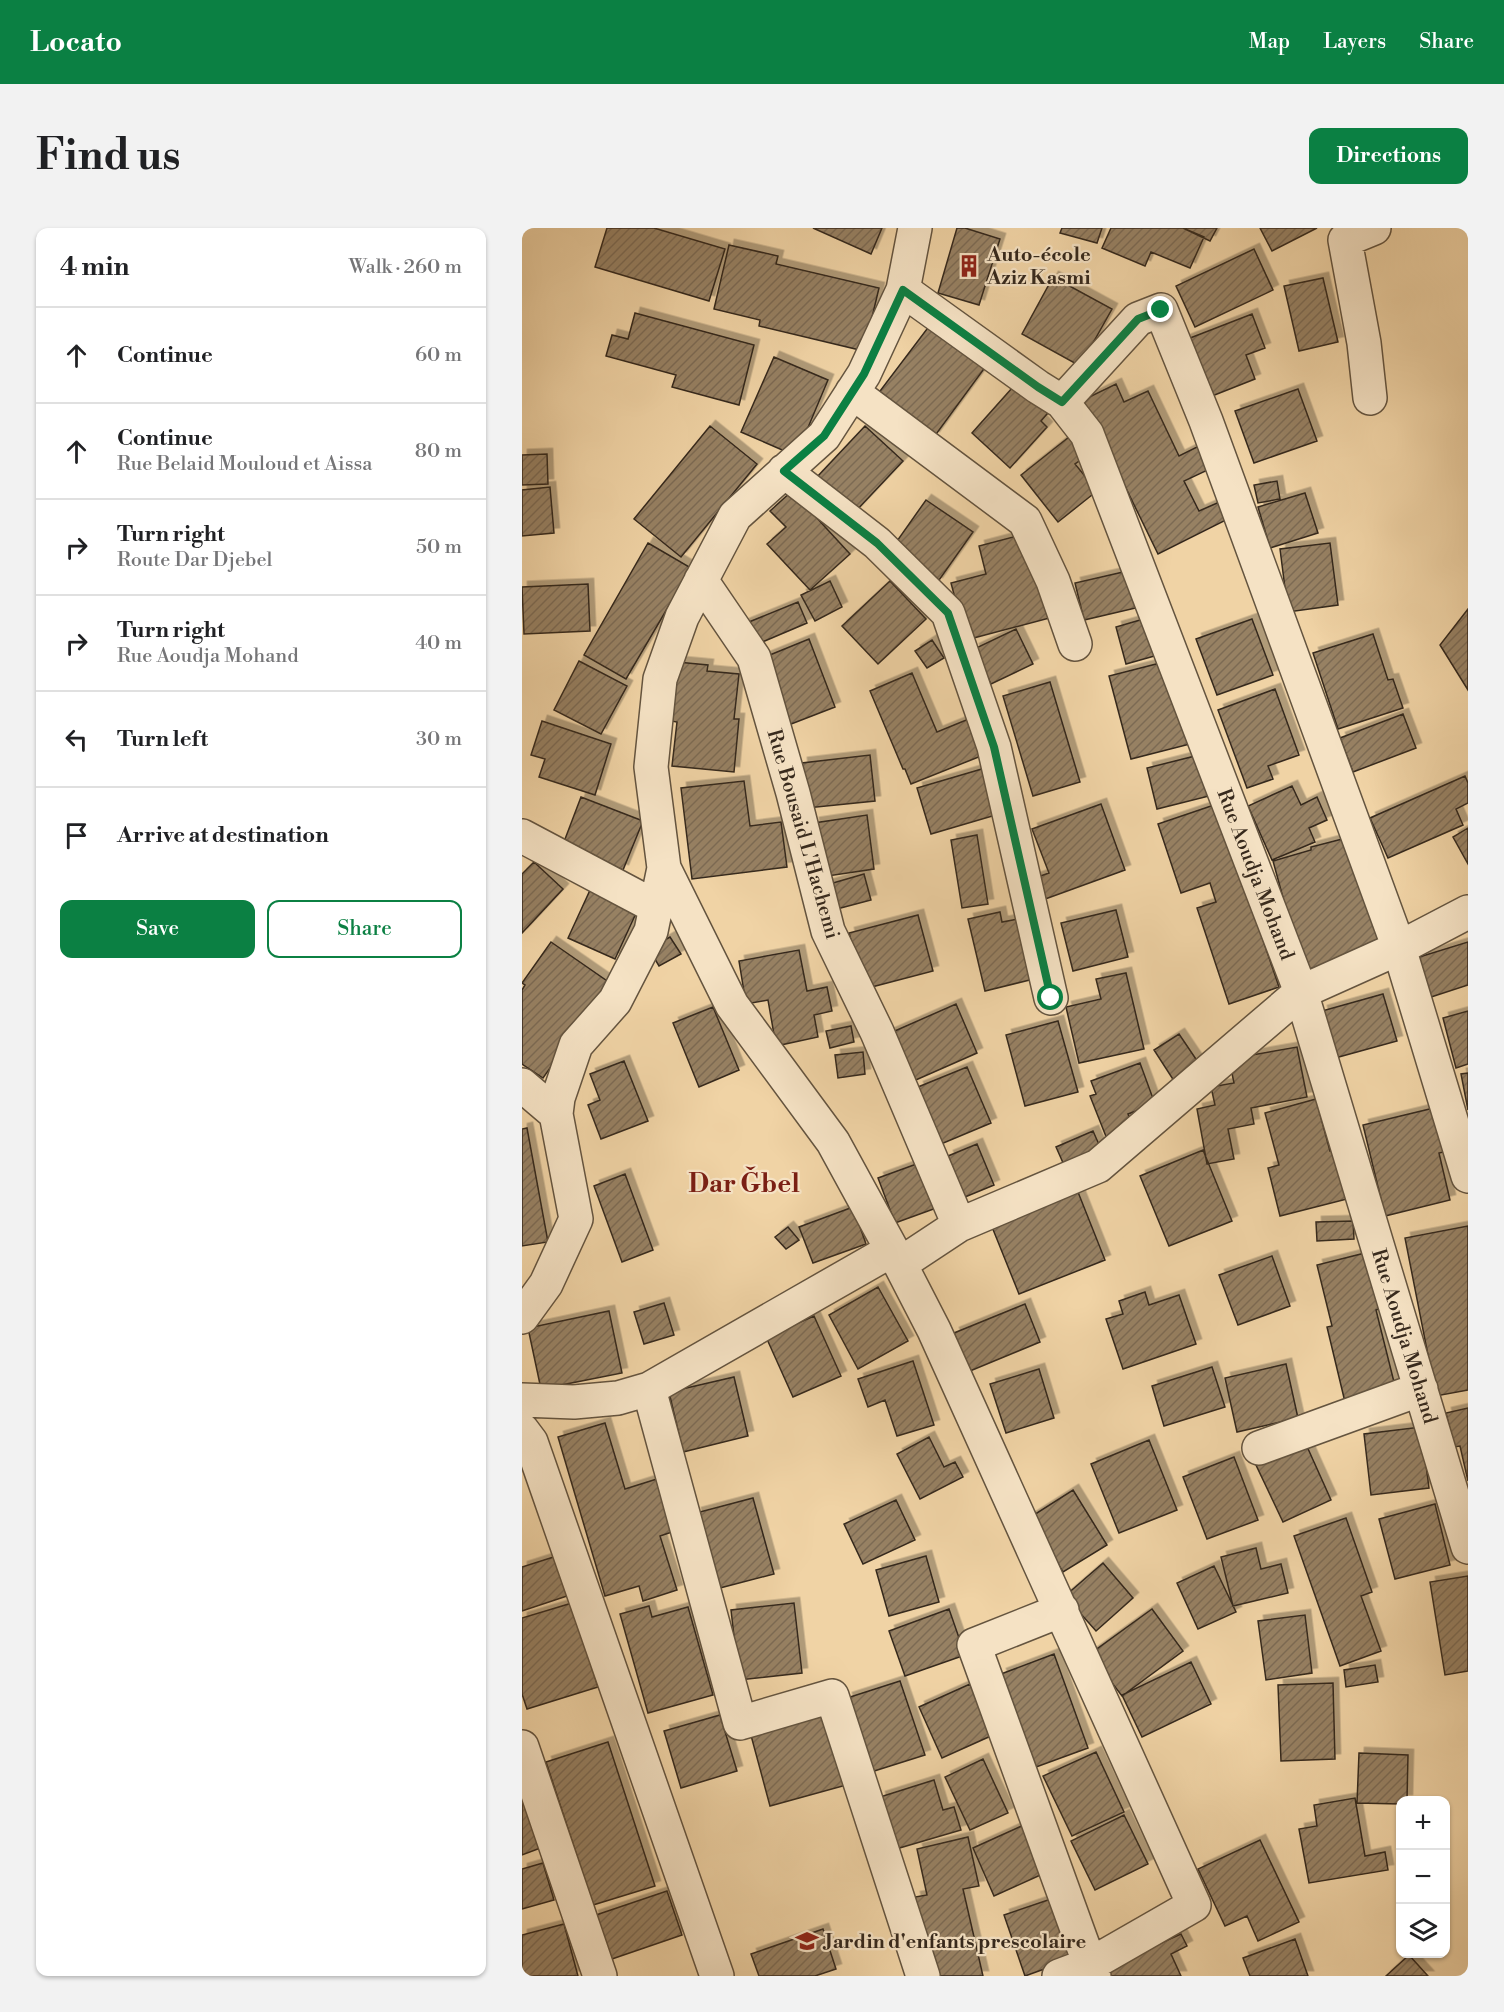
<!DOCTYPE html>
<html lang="en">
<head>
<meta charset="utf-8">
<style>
	body { margin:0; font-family:"Libre Bodoni",serif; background:#f2f2f2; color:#202124 }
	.controls { position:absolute; right:18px; bottom:18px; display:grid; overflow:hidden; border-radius:12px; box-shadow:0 2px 4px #0004 }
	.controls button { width:54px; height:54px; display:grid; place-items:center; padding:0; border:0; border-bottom:2px solid #e0e0e0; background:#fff; color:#202124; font:30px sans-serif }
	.stop { position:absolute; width:18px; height:18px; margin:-14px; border:4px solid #0b8043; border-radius:50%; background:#fff }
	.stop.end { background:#0b8043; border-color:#fff; box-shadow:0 2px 6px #0008 }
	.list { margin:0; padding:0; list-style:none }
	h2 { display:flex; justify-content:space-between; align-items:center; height:78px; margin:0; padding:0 24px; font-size:26px }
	h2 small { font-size:20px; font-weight:400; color:#757577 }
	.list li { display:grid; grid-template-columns:39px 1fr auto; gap:18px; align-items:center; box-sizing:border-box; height:96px; padding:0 24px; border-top:2px solid #e0e0e0 }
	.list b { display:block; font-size:22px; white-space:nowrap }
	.list p { margin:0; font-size:20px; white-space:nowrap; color:#757577 }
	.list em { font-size:20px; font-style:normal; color:#757577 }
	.actions { display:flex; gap:12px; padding:18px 24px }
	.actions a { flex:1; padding:14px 0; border:2px solid #0b8043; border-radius:12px; text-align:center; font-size:21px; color:#0b8043 }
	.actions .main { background:#0b8043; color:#fff }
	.icon { flex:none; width:33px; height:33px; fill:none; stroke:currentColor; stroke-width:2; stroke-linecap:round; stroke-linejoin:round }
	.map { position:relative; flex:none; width:946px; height:1748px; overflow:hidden; border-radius:12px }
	header { display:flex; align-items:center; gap:36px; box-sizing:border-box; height:84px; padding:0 30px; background:#0b8043; color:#fff }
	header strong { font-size:28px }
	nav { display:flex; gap:33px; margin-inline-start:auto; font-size:21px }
	.intro { display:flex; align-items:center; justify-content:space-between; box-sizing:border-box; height:144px; padding:0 36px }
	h1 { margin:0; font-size:42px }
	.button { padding:15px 27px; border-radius:12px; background:#0b8043; color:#fff; font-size:21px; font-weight:700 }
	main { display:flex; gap:36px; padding:0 36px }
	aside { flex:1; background:#fff; border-radius:12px; box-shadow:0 2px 4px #0004 }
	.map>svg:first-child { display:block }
</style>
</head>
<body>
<header>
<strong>Locato</strong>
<nav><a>Map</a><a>Layers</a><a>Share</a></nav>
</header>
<div class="intro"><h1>Find us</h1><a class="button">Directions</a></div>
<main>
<aside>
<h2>4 min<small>Walk · 260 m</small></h2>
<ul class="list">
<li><svg class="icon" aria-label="ahead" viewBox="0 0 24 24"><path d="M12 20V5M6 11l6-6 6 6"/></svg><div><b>Continue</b></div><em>60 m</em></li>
<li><svg class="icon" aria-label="ahead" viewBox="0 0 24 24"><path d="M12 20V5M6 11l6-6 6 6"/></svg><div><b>Continue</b><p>Rue Belaid Mouloud et Aissa</p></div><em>80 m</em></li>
<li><svg class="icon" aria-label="right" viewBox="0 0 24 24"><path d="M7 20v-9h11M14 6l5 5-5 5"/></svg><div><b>Turn right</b><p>Route Dar Djebel</p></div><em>50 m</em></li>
<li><svg class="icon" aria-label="right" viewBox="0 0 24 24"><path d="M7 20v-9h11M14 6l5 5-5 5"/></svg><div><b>Turn right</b><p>Rue Aoudja Mohand</p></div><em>40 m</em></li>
<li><svg class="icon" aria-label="left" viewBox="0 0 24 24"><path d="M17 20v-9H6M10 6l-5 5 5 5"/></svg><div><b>Turn left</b></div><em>30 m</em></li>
<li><svg class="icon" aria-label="arrive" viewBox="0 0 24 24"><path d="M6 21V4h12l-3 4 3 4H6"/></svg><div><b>Arrive at destination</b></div></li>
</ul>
<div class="actions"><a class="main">Save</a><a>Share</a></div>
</aside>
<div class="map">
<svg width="946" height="1748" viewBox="0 0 946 1748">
	<defs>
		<pattern id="building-hatch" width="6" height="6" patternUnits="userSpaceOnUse" patternTransform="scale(1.5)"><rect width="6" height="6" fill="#978164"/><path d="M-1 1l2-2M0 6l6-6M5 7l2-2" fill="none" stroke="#7c6a52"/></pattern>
		<filter id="shadow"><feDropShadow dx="5.5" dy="-5.5" stdDeviation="0" flood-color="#0004"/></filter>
	</defs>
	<rect width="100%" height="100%" fill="#f0d3a5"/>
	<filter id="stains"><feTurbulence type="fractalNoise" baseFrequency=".00333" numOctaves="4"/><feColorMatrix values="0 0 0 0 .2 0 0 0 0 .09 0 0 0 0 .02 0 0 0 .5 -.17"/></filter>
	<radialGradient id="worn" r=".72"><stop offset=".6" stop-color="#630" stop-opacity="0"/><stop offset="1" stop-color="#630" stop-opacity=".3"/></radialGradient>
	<path fill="url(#building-hatch)" stroke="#36291d" stroke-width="1.5" filter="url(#shadow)" d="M85,0H132L203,21L187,73L73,39Z
		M291,0H360L349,26Z
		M435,0H443L478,11L457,77L416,65Z
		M540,0H580L575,15L538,5Z
		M589,0H661L682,9L668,40L629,24L623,38L580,20Z
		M661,0H695L688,13Z
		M738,0H795L750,23Z
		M207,17L256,28L254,36L357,60L342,123L237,98L238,92L192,81Z
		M732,21L751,62L673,99L654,58Z
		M531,49L590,81L558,138L500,106Z
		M801,50L816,114L777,123L762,58Z
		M113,85L232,117L217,177L150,159L154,147L84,128L90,107L106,111Z
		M730,86L743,120L724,127L733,151L685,170L663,112Z
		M411,93L467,134L412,209L355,167Z
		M252,129L306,152L274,228L219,204Z
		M499,150L531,179L519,193L525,199L488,240L450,205Z
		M594,156L602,174L626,163L657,228L679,217L690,240L662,253L677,283L702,272L710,289L636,326L561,172Z
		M776,161L795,213L732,235L713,183Z
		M188,198L235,236L159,329L112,291Z
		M343,198L381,233L333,284L295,249Z
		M547,209L563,229L553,236L575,263L536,294L499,247Z
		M25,226L26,256L0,257V227Z
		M755,253L758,271L736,275L732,257Z
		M28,259L32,305L0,308V262Z
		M270,263L328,326L288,362L245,316L264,299L248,283Z
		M783,265L796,305L748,320L736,279Z
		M404,272L451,304L415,355L368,323Z
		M503,306L535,388L444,412L429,355L464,346L457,318Z
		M126,315L169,340L104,451L62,427Z
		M808,315L816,377L766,384L758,321Z
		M610,342L618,379L562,392L553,355Z
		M308,353L320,379L293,393L279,367Z
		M368,353L404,391L356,436L320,398Z
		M66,356L68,403L2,406L0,359Z
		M276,374L285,395L231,418L222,396Z
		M946,381V462L918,417Z
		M625,390L636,427L604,436L594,399Z
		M730,391L751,447L695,467L674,411Z
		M494,401L511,436L469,456L452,421Z
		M851,406L866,452L871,451L881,480L816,501L791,425Z
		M287,411L313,479L264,498L238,431Z
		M410,412L422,430L405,440L393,423Z
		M57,433L105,458L79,506L32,482Z
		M646,433L668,516L609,531L587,448Z
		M155,434L186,437L185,443L217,446L212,491H217L212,544L150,538L155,494L149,493Z
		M390,445L415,504L454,488L469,524L389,556L383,541H381L348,463Z
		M528,454L558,554L511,568L481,468Z
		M753,461L777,527L746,538L751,551L725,560L696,482Z
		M881,486L894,520L831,544L818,510Z
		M20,493L89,516L73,567L17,549L23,531L9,527Z
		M348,527L353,573L285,580L280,535Z
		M677,527L687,568L635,581L625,540Z
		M470,538L484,584L409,606L395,560Z
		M943,548L946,555V575L934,581L941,597L866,630L848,590Z
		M222,553L228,598L259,594L265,639L170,651L159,560Z
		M770,558L779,577L795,569L805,592L787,600L793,614L750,632L726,578Z
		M59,569L121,593L101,642L40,619Z
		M579,576L603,642L515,674L507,652L527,645L510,601Z
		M695,576L757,759L707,776L675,680L694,674L688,655L659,665L636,596Z
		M345,587L352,641L299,649L292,595Z
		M946,600V636L931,609Z
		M455,607L466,676L440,680L429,612Z
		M832,608L867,718L781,743L751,633L789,622V619Z
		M12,634L41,661L0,705V646Z
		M342,646L349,672L311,682L304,657Z
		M69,660L116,681L93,731L46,710Z
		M594,682L606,729L551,743L539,695Z
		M478,684L480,694L506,689L520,749L463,763L446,691Z
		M396,687L411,743L342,761L327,705Z
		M148,709L159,726L137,738L127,721Z
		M29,714L88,755L21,850L0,836V762L3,757L0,755Z
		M946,714V757L906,770L894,730Z
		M277,722L285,763L305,759L310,783L292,787L296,809L254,818L246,772L224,776L217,733Z
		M604,745L622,821L557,835L544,779L579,771L574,751Z
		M861,766L875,813L813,830L800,783Z
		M434,776L455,825L387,855L366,806Z
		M191,779L217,842L177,859L151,795Z
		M946,783V836L934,840L921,790Z
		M536,793L556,864L503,878L484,807Z
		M329,798L332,814L308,820L304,803Z
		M657,806L680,840L654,856L632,822Z
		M775,819L785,869L729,880L732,896L706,901L712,931L685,936L675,881L693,877L689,859L712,855L707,831Z
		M341,824L343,846L316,850L313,827Z
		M102,833L126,893L79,911L66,877L78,872L68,846Z
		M618,835L633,876L606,886L612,900L585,911L568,868L574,866L569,853Z
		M445,839L469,895L419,916L396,859Z
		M946,845V882L939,846Z
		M794,871L808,923L812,922L825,971L758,988L746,940L757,937L743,885Z
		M916,879L926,923L917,925L928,972L863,988L841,897Z
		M5,900L26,1014L0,1018V901Z
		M571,903L579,921L542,937L534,919Z
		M455,916L472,957L443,969L426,928Z
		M681,922L710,993L647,1018L618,948Z
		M400,934L417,979L373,995L356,950Z
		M103,946L131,1022L100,1034L72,958Z
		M554,959L583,1032L497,1066L468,994Z
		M331,979L344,1016L291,1035L277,999Z
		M831,993L832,1011L795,1013L794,994Z
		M946,998V1162L914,1168L883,1010Z
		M266,999L277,1012L264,1021L253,1009Z
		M843,1025L857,1081L854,1082L874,1162L823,1174L805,1099L810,1098L795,1037Z
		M750,1028L768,1078L716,1097L697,1047Z
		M356,1059L386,1113L336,1141L307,1087Z
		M623,1064L627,1077L657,1067L674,1116L601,1141L584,1091L601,1086L597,1073Z
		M142,1075L152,1107L122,1116L112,1084Z
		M503,1076L518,1114L448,1143L432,1105Z
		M87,1083L100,1145L19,1161L6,1100Z
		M292,1088L319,1148L271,1169L244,1109Z
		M391,1133L412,1197L375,1208L363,1172L346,1179L336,1151Z
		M764,1136L776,1190L715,1204L703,1150Z
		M690,1139L703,1179L642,1198L630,1158Z
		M517,1141L532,1190L484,1205L468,1156Z
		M212,1149L226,1208L161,1224L147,1164Z
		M946,1180V1253L938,1218L932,1219L924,1185Z
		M83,1195L103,1261L138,1250L153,1303L138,1308L155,1362L121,1373L117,1358L83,1368L36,1209Z
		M899,1199L907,1260L849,1267L842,1206Z
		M407,1209L422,1239L433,1234L441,1249L398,1271L375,1226Z
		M627,1212L655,1282L597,1305L569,1236Z
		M783,1214L809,1272L761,1294L734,1237Z
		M712,1229L736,1292L685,1311L661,1249Z
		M551,1262L585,1317L541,1344L507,1290Z
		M231,1270L252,1346L194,1361L174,1285Z
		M374,1272L393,1312L341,1336L322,1296Z
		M913,1276L928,1337L873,1351L857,1291Z
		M824,1290L850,1364L839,1368L859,1423L818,1438L772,1308Z
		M734,1320L739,1341L759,1336L766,1365L711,1378L699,1329Z
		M41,1326L54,1365L0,1383V1339Z
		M404,1328L417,1374L367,1388L354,1342Z
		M581,1335L611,1370L574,1403L543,1368Z
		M692,1338L714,1384L676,1401L655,1355Z
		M946,1348V1443L923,1447L908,1354Z
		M50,1375L76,1459L5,1481L0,1466V1390Z
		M272,1375L280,1445L217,1452L209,1382Z
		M127,1378L130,1389L166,1379L191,1467L126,1485L98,1386Z
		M427,1381L443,1427L383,1448L367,1403Z
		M630,1381L661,1423L600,1468L568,1426Z
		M783,1387L790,1445L744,1452L736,1393Z
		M532,1426L566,1520L514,1539L479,1446Z
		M669,1434L689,1476L620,1509L600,1467Z
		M853,1437L856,1454L824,1459L822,1442Z
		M378,1453L403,1527L349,1544L325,1470Z
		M811,1455L813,1531L759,1533L756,1457Z
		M448,1456L471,1507L420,1530L397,1479Z
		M306,1479L328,1556L248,1578L227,1500Z
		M198,1487L215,1543L159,1560L142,1503Z
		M86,1514L133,1658L71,1677L24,1534Z
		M574,1524L602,1584L550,1608L521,1548Z
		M837,1525L886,1527L885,1572H878V1576L835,1575Z
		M461,1531L486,1585L448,1602L423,1549Z
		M412,1552L421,1582L432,1579L439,1602L374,1621L358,1569Z
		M0,1559L21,1619L0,1627Z
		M833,1570L843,1628L863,1624L866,1642L787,1655L777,1601L795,1598L792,1577Z
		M602,1587L626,1636L573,1662L549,1613Z
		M504,1596L525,1644L472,1668L451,1620Z
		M446,1609L457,1658L441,1661L461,1748H412L393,1669L405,1667L395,1621Z
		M738,1612L777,1694L736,1713L725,1688L703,1698L676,1641Z
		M21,1635L32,1672L0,1681V1641Z
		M145,1663L160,1707L87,1732L71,1688Z
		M529,1671L550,1731L503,1748L482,1687Z
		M42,1696L56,1748H0V1707Z
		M301,1701L314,1741L293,1748H237L229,1726Z
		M659,1706L665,1718L649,1726L659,1748H589L585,1739Z
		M773,1711L786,1748H728L721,1730Z
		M887,1727L906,1748H864Z"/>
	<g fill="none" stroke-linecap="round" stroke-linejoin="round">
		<g stroke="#64543f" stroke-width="36">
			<path id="minor" d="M381,62L516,159L540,174L565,206L779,764L946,1319
				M330,164L503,293L531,353L553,416
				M848,170L842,115L823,12L852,0
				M540,174L616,91L639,82L684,193L877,720L946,948
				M262,243L355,315L426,385L472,519L529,770
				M179,352L232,430L271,565L306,703L355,804L437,997
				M0,608L134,679
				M142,640L210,777L311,914L370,1022
				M0,857L34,886
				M378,1036L412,1102L672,1677L569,1736L537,1748
				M0,1089L24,1056L54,991L34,886L36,870L54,817L93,773L129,703L142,640L129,539L138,451L160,389L213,288L302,208L342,146L381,62L393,0
				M127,1161L218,1495L310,1468L401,1748
				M0,1172L52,1174L96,1170L127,1161L370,1022L378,1036L437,997L576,938L779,764L877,720L946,684
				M0,1202L9,1214L195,1748
				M737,1220L899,1161
				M540,1382L452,1417L572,1748
				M0,1519L78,1748"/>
		</g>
		<use href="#minor" stroke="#f5e2c4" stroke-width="33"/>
	</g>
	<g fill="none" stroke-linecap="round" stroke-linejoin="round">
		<path stroke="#0b8043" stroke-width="8" d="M529,770L472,519L426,385L355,315L262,243L302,208L342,146L381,62L516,159L540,174L616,91L639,82"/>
	</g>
	<defs>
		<g id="building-bare" transform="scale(1.8)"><path d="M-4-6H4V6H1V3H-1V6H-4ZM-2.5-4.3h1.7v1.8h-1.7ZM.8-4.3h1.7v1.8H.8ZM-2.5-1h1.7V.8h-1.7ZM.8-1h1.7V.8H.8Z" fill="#8f2418" stroke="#f5e2c4" stroke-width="2.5" paint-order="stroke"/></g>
		<g id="school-bare" transform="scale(1.8)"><path d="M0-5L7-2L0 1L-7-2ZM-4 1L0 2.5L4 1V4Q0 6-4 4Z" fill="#8f2418" stroke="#f5e2c4" stroke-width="2.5" paint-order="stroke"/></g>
	</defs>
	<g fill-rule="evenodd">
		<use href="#building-bare" x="447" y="38"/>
		<use href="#school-bare" x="285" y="1713"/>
	</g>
	<g text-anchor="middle" stroke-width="4.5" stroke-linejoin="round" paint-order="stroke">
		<g font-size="20" font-weight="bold" fill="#36291d" stroke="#f5e2c4" text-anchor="start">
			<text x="465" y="33">Auto-école<tspan x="465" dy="23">Aziz Kasmi</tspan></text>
			<text x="303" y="1720">Jardin d'enfants prescolaire</text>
		</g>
		<g font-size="20" fill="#36291d" stroke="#f5e2c4">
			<text transform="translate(282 606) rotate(74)" y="7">Rue Bousaid L'Hachemi</text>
			<text transform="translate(734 646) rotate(69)" y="7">Rue Aoudja Mohand</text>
			<text transform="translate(883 1108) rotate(73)" y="7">Rue Aoudja Mohand</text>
		</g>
		<g font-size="26" font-weight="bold" fill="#7a1f14" stroke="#f5e2c4">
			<text x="222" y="964">Dar Ǧbel</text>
		</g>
	</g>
	<rect width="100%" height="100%" filter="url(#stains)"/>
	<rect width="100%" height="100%" fill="url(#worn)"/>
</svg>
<div class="controls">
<button>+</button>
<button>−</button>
<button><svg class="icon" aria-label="layers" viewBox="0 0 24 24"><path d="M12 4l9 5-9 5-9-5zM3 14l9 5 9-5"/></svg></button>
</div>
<div class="stop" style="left:529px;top:770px"></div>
<div class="stop end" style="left:639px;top:82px"></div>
</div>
</main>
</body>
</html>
